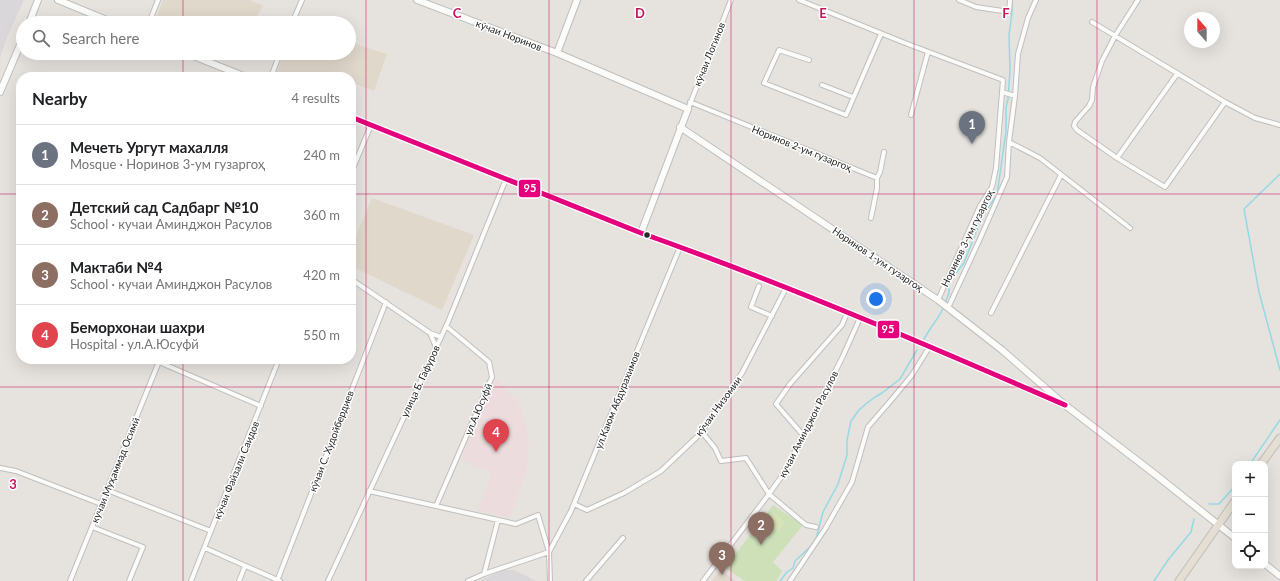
<!DOCTYPE html>
<html lang="en">
<head>
<meta charset="utf-8">
<style>
	body { margin:0; font-family:Lato,sans-serif; background:#f6f6f6; color:#202124 }
	.controls { position:absolute; right:12px; bottom:12px; display:grid; overflow:hidden; border-radius:8px; box-shadow:0 4px 16px #0002 }
	.controls button { width:36px; height:36px; display:grid; place-items:center; padding:0; border:0; border-bottom:1px solid #e0e0e0; background:#fff; color:#202124; font:20px sans-serif }
	.compass { position:absolute; left:1184px; top:12px; width:36px; height:36px; border-radius:50%; background:#fff; box-shadow:0 4px 16px #0002; rotate:339deg }
	.you { position:absolute; left:876px; top:299px; width:14px; height:14px; margin:-10px; border:3px solid #fff; border-radius:50%; background:#1a73e8; box-shadow:0 0 0 6px #1a73e833 }
	.badge { display:grid; place-items:center; width:26px; height:26px; border-radius:50%; background:#0b8043; color:#fff; font-size:13px; font-weight:700 }
	.pin { position:absolute; translate:-50% -33px; filter:drop-shadow(0 1px 2px #0008) }
	.pin::after { content:''; position:absolute; top:21px; width:14px; height:12px; background:inherit; clip-path:polygon(0 0,100% 0,50% 100%) }
	.list { margin:0; padding:0; list-style:none }
	h2 { display:flex; justify-content:space-between; align-items:center; height:52px; margin:0; padding:0 16px; font-size:17px }
	h2 small { font-size:13px; font-weight:400; color:#757577 }
	.list li { display:grid; grid-template-columns:26px 1fr auto; gap:12px; align-items:center; box-sizing:border-box; height:60px; padding:0 16px; border-top:1px solid #e0e0e0 }
	.list b { display:block; font-size:15px; white-space:nowrap }
	.list p { margin:0; font-size:13px; white-space:nowrap; color:#757577 }
	.list em { font-size:13px; font-style:normal; color:#757577 }
	.icon { flex:none; width:22px; height:22px; fill:none; stroke:currentColor; stroke-width:2; stroke-linecap:round; stroke-linejoin:round }
	.map { position:relative; flex:none; width:1280px; height:581px; overflow:hidden }
	.search { position:absolute; background:#fff; box-shadow:0 4px 16px #0002; left:16px; top:16px; width:340px; height:44px; display:flex; align-items:center; gap:10px; box-sizing:border-box; padding:0 14px; border-radius:22px; color:#757577; font-size:15px }
	.panel { position:absolute; background:#fff; box-shadow:0 4px 16px #0002; left:16px; top:72px; width:340px; height:292px; border-radius:16px }
	.map>svg:first-child { display:block }
</style>
</head>
<body>
<div class="map">
<svg width="1280" height="581" viewBox="0 0 1280 581">
	<rect width="100%" height="100%" fill="#e6e2de"/>
	<path fill="#d9d7da" d="M0,0H24L7,37L0,58Z
		M504,570H514L536,581H479Z"/>
	<path fill="#e1d8cc" d="M163,0H249L263,5L254,23H154Z
		M349,42L387,54L374,91L355,84L351,95V77H275L284,53H349Z
		M372,198L474,235L442,310L351,266V248Z
		M720,570L736,581H712Z"/>
	<path fill="#ecdcdd" d="M495,379L504,387L519,404L525,423L529,443L526,471L510,517L477,511L492,473L461,460Z"/>
	<path fill="#cde0b8" d="M773,505L803,525L773,562L782,571L776,581H745L725,568Z"/>
	<path fill="#d8e4b6" d="M773,512L785,522L778,531L765,522Z"/>
	<g fill="none" stroke-linecap="round" stroke-linejoin="round">
		<path stroke="#94dae5" stroke-width="1.5" d="M1280,174L1244,209L1259,292L1280,370
			M945,303L949,293V284L951,279L964,263L982,216L997,195L1006,131V107L1008,99L1010,70L1009,35L1012,13V0
			M923,341C929,329 938,319 944,307
			M1250,464L1280,420
			M1209,504H1219L1235,486
			M780,581L787,572L793,568L795,561L810,547L816,539L823,512L838,484L847,455V440L851,421L859,410L867,403L875,397L882,393L900,379L917,350
			M1154,581L1168,560L1191,532L1194,519"/>
		<g stroke="#c0bfbf" stroke-width="6">
			<path id="street" d="M799,0L905,43L1003,80L996,168L992,187L980,206L938,300
				M959,0L976,7L1009,12L1010,0
				M1138,0L1115,36L1102,61L1093,87L1092,100L1089,106L1075,122L1074,126L1077,130L1117,158L1165,187L1225,102
				M1092,22L1225,102L1255,118L1280,125
				M149,23L158,0
				M292,23L302,0
				M809,60L779,50L764,83L846,115L881,34
				M271,77L280,53
				M822,85L853,97
				M1002,92L1015,96
				M690,102L877,178V188L871,218
				M688,109L731,0
				M911,115L928,52
				M1009,142L1040,158L1130,228
				M1117,158L1177,74
				M351,173L371,125
				M877,178L880,172L884,152
				M351,279L430,333L441,337
				M759,286L751,307L772,316
				M948,308L979,241L1007,177L1009,142L1015,96L1018,54L1028,18L1036,0
				M991,313L1061,175
				M430,333L436,347
				M159,362L261,406
				M701,431L715,448L721,461L746,458L769,494L806,525L816,527
				M803,435L776,404L790,384L842,325L847,313
				M0,468L16,471L101,504
				M107,490L211,531
				M369,491L516,524L538,515L549,552L550,581
				M574,504L587,510L624,493L661,471L699,435L742,373L786,288
				M436,506L492,377L489,362L446,326
				M92,527L143,547L129,581
				M205,548L280,581
				M484,574L498,520
				M70,581L160,359
				M191,581L279,359
				M239,581L245,566
				M277,581L386,302
				M328,581L448,322L506,179
				M468,581L484,574L549,552L571,511L680,247
				M586,581L623,538
				M703,581L769,494L784,473L843,356L860,318
				M790,581L825,529L852,482L868,427L893,398L912,375L930,346"/>
		</g>
		<g stroke="#c0bfbf" stroke-width="8">
			<path id="secondary" d="M58,0L114,23
				M417,0L557,53L688,109L641,233
				M29,23L38,0
				M186,53L246,77
				M557,53L577,0
				M0,92L23,38
				M351,117L641,233C785,284 925,344 1065,405
				M680,127L938,300L1002,350L1065,405L1156,475L1235,538
				M1265,564L1280,576"/>
		</g>
		<g stroke="#bfbdbc" stroke-width="9">
			<path id="primary" d="M1261,464L1280,438
				M1179,581L1235,501"/>
		</g>
		<use href="#street" stroke="#fbfbfa" stroke-width="4"/>
		<use href="#secondary" stroke="#fbfbfa" stroke-width="6"/>
		<use href="#primary" stroke="#e5dfd3" stroke-width="7"/>
		<g stroke="#fff" stroke-width="8">
			<path id="bus-1" d="M351,117L641,233C785,284 925,344 1065,405"/>
		</g>
		<use href="#bus-1" stroke="#e5007d" stroke-width="5"/>
	</g>
	<path fill="none" stroke="#c2185b" stroke-width="1" stroke-opacity="0.55" d="M183,0V23M366,0V581M549,0V581M731,0V581M914,0V581M1097,0V581M183,53V77M0,194H21M351,194H1280M183,359V581M0,387H1280"/>
	<circle fill="#282828" stroke="#fff" stroke-width="1.5" cx="647" cy="235" r="3.5"/>
	<g text-anchor="middle" stroke-width="3" stroke-linejoin="round" paint-order="stroke">
		<g font-size="10" fill="#282828" stroke="#fff">
			<text transform="translate(509 35) rotate(21)" y="4">кӯчаи Норинов</text>
			<text transform="translate(709 54) rotate(-68)" y="4">кӯчаи Логинов</text>
			<text transform="translate(802 148) rotate(22)" y="4">Норинов 2-ум гузаргоҳ</text>
			<text transform="translate(967 238) rotate(-64)" y="4">Норинов 3-ум гузаргоҳ</text>
			<text transform="translate(878 259) rotate(34)" y="4">Норинов 1-ум гузаргоҳ</text>
			<text transform="translate(420 381) rotate(-65)" y="4">улица Б. Гафуров</text>
			<text transform="translate(617 400) rotate(-68)" y="4">ул.Каюм Абдурахимов</text>
			<text transform="translate(718 406) rotate(-54)" y="4">кӯчаи Низомии</text>
			<text transform="translate(478 409) rotate(-67)" y="4">ул.А.Юсуфй</text>
			<text transform="translate(808 424) rotate(-63)" y="4">кучаи Аминджон Расулов</text>
			<text transform="translate(331 441) rotate(-69)" y="4">кӯчаи С. Худойбердиев</text>
			<text transform="translate(115 470) rotate(-68)" y="4">кучаи Муҳаммад Осимй</text>
			<text transform="translate(236 470) rotate(-68)" y="4">кӯчаи Файзали Саидов</text>
		</g>
	</g>
	<g font-size="13" text-anchor="middle" font-weight="bold" fill="#c2185b" stroke="#fff" stroke-width="3" stroke-linejoin="round" paint-order="stroke">
		<text x="457" y="18">C</text>
		<text x="640" y="18">D</text>
		<text x="823" y="18">E</text>
		<text x="1006" y="18">F</text>
		<text x="13" y="489">3</text>
	</g>
	<g stroke="#fff" stroke-width="1.5">
		<rect x="518" y="179" width="23" height="19" rx="4" fill="#e5007d"/>
		<rect x="877" y="320" width="23" height="19" rx="4" fill="#e5007d"/>
	</g>
	<g font-size="11" text-anchor="middle" font-weight="bold" fill="#fff">
		<text x="530" y="192">95</text>
		<text x="888" y="333">95</text>
	</g>
</svg>
<div class="controls">
<button>+</button>
<button>−</button>
<button><svg class="icon" aria-label="locate" viewBox="0 0 24 24"><circle cx="12" cy="12" r="6"/><path d="M12 2v4M12 18v4M2 12h4M18 12h4"/></svg></button>
</div>
<svg class="compass" viewBox="-18 -18 36 36"><path d="M0-13l5 13h-10z" fill="#e53935"/><path d="M0 13l5-13h-10z" fill="#757577"/></svg>
<div class="you"></div>
<div class="pin badge" style="left:972px;top:144px;background:#6b7280">1</div>
<div class="pin badge" style="left:761px;top:545px;background:#8d6e63">2</div>
<div class="pin badge" style="left:722px;top:575px;background:#8d6e63">3</div>
<div class="pin badge" style="left:496px;top:452px;background:#e0444e">4</div>
<div class="search"><svg class="icon" aria-label="search" viewBox="0 0 24 24"><circle cx="10" cy="10" r="6"/><path d="M15 15l6 6"/></svg>Search here</div>
<section class="panel">
<h2>Nearby<small>4 results</small></h2>
<ul class="list">
<li><span class="badge" style="background:#6b7280">1</span><div><b>Мечеть Ургут махалля</b><p>Mosque · Норинов 3-ум гузаргоҳ</p></div><em>240 m</em></li>
<li><span class="badge" style="background:#8d6e63">2</span><div><b>Детский сад Садбарг №10</b><p>School · кучаи Аминджон Расулов</p></div><em>360 m</em></li>
<li><span class="badge" style="background:#8d6e63">3</span><div><b>Мактаби №4</b><p>School · кучаи Аминджон Расулов</p></div><em>420 m</em></li>
<li><span class="badge" style="background:#e0444e">4</span><div><b>Беморхонаи шахри</b><p>Hospital · ул.А.Юсуфй</p></div><em>550 m</em></li>
</ul>
</section>
</div>
</body>
</html>
